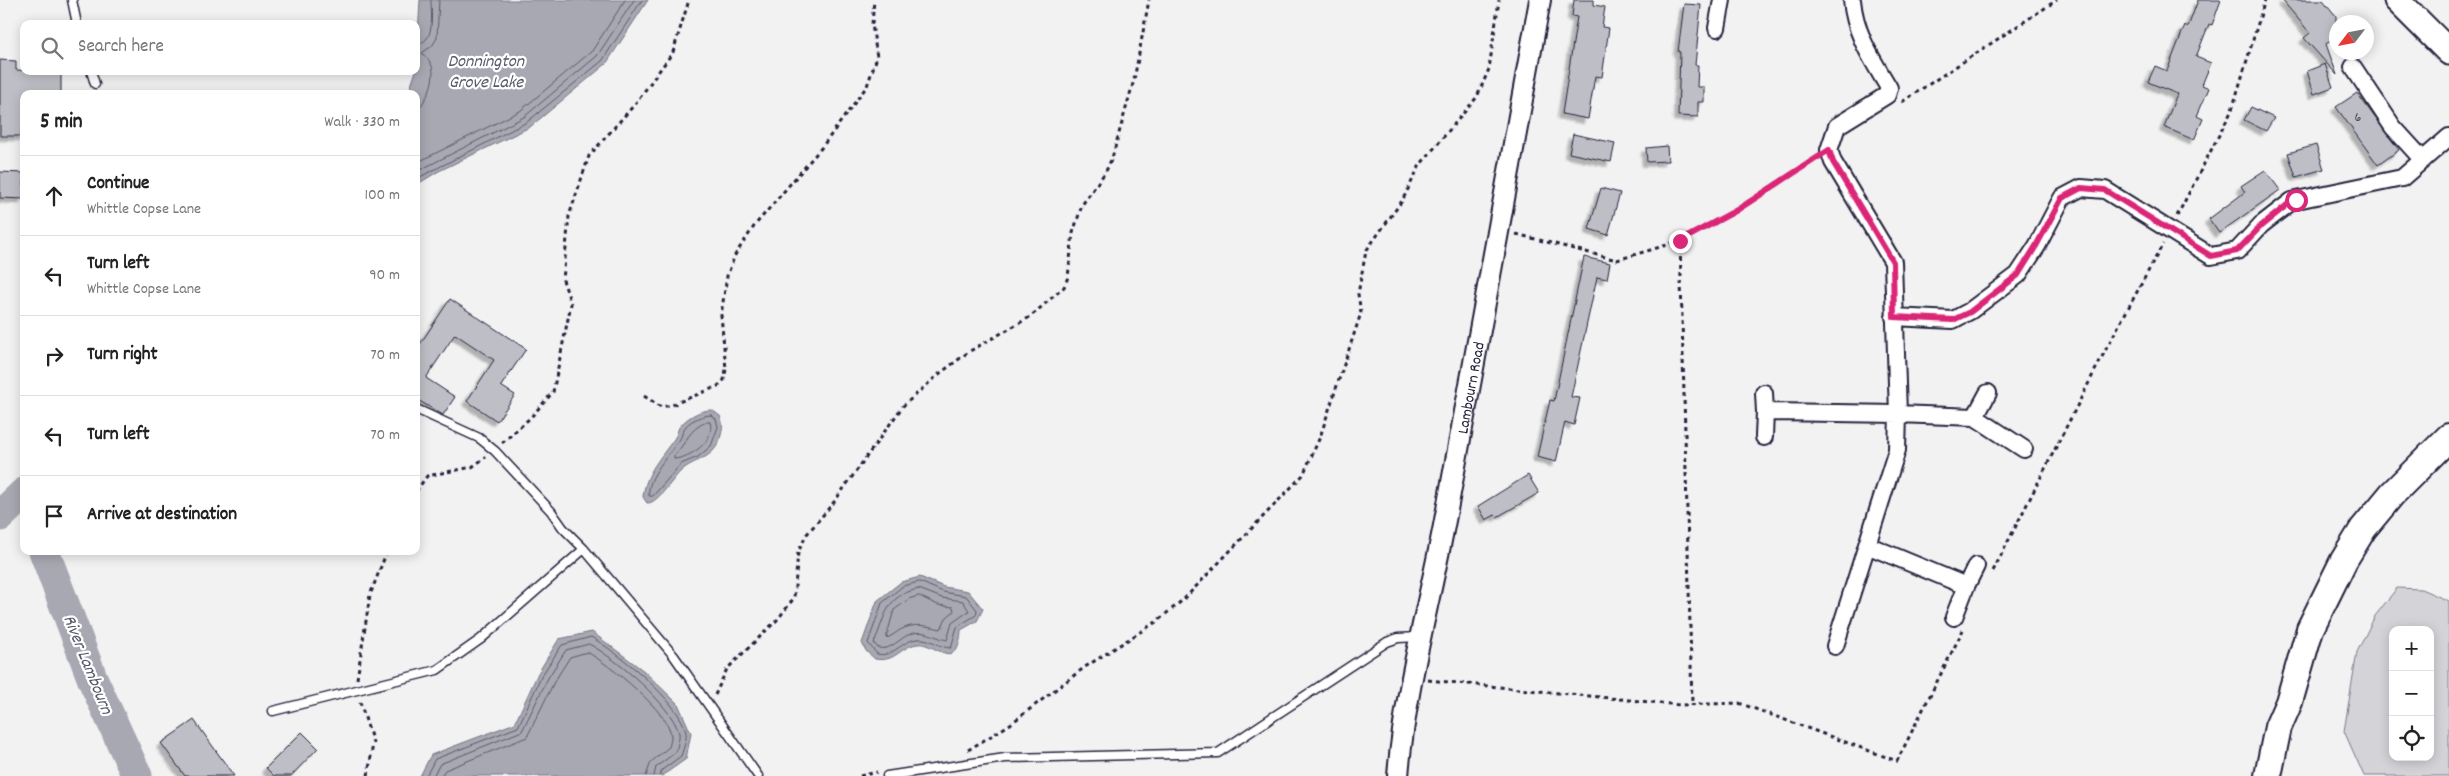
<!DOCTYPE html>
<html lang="en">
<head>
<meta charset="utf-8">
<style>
	body { margin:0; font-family:Dekko,sans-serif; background:#f6f6f6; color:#222 }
	.controls { position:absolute; right:15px; bottom:15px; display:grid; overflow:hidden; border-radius:10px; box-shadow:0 2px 12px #0003 }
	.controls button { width:45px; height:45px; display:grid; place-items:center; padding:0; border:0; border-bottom:1px solid #e0e0e0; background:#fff; color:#222; font:25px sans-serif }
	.compass { position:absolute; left:2329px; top:15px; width:45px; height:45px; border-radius:50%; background:#fff; box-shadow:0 2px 12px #0003; rotate:238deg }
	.stop { position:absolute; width:15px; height:15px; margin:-11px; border:4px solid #db2777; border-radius:50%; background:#fff }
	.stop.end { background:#db2777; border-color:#fff; box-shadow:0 1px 5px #0008 }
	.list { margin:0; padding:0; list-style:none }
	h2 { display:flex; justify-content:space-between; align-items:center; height:65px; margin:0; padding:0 20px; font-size:21px }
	h2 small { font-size:16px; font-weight:400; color:#767676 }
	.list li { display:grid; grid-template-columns:32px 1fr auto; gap:15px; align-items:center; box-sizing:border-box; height:80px; padding:0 20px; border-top:1px solid #e0e0e0 }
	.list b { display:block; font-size:19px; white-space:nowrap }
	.list p { margin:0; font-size:16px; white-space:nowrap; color:#767676 }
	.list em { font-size:16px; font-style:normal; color:#767676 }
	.icon { flex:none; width:28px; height:28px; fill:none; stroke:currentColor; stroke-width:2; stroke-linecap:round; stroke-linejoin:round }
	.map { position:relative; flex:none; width:2449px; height:776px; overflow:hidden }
	.search { position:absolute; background:#fff; box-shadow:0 2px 12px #0003; left:20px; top:20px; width:400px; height:55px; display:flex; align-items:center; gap:12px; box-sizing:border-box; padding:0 18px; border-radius:10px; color:#767676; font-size:19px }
	.panel { position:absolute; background:#fff; box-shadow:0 2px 12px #0003; left:20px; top:90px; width:400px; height:465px; border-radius:10px }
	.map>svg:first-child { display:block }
</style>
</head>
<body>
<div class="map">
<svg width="2449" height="776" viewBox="0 0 2449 776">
	<defs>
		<filter id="shadow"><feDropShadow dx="-4.5" dy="4.5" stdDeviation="1" flood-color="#0004"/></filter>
	</defs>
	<rect width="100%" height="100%" fill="#f2f2f3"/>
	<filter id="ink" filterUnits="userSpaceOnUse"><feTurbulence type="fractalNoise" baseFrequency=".02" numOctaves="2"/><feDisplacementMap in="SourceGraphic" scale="10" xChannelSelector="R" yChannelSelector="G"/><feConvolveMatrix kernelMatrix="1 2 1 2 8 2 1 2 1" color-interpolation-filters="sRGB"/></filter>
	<g filter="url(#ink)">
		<path fill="#d3d3d8" stroke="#7a7a8a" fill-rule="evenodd" d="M2397,588L2421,589L2449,601V776H2364L2344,731L2357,652L2375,616ZM2393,630H2430V757H2393Z"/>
		<path fill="#a8a8b2" stroke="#727282" d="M420,0H648L606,64L530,127L439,171L416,185V94H408L416,71Z
			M712,410L720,416C723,422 723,428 721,435C715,461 695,457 680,472C672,480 657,504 647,503L643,497C645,474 661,457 674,439C678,434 677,428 681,425C689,416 701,410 712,410Z
			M920,577L944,587L968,591L983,609L977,621L961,630C961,636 959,648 954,652C945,659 929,642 918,644C900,646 896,663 875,659L866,651L862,643L877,601L901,582Z
			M592,632L644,671L678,704L691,733L686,759L662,776H420L431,755L515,723L538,673L559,639Z"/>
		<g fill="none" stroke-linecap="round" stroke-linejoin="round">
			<path stroke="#58586b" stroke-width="1" d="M416,44C436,43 431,14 431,0
				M416,110C427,103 436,78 432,66C430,60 425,57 422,53L432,46L437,38L439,0
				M416,163L520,111L592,51L625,0
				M416,172L524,117L597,56L634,0
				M416,179L527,122L602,61L642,0
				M711,415L716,419L718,427L711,446L698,457L681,464L653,496H649C646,478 670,454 680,439C682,436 682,432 684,429C688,421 703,415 711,415Z
				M706,422H710C716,441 690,458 674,459V456C687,442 688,430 706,422Z
				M920,582L943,592L966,596L977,610L976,615L957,627L951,648C939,648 930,637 917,639C901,641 893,658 877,654L868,643L882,603L903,586Z
				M919,589L942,598L963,601L969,611L952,623L947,640C933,637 923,628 908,635C899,639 888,653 877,647L874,643C886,616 885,595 919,589Z
				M919,596L938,605L953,607L954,611L946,618L941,629C926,626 915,622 900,630C895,633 891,637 886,638L894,610L909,599Z
				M426,776L435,759L518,727L542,675L562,645L591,637C616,651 682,703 686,733C687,739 683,750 681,756L662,770L660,776
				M433,776L440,764L522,731L548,678L566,650L589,644C615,658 671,704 679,733C680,738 677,746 676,752L656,767L654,776
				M441,776L445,770L527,737L554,682L570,657L587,652C607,663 671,713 671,736C671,739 670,744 669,747L651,762L646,776"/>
			<path stroke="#a8a8b2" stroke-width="31" d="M0,516L24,493
				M44,551L93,680L137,776"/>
		</g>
		<path fill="#bebec6" stroke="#22223b" filter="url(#shadow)" d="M1574,0H1594V5L1605,7L1602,27L1609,28L1602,77L1595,76L1588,119L1562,114L1577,17L1572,16Z
			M2198,0H2221L2212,25L2209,24L2196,57L2211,63L2202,85L2209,88L2197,116L2203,119L2194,140L2164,127L2177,94L2148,82L2155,66L2167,71L2185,25L2188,27Z
			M2282,0H2323L2336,16V35L2326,44L2337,75L2304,38L2310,33Z
			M1684,4L1701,5L1695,65H1698L1697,87H1704V102H1698V117L1678,116L1680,52H1678Z
			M0,60L16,61V70L61,72V94H24V136H0Z
			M2325,64L2333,87L2314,94L2307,71Z
			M2357,93L2399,150L2378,165L2336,107Z
			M2251,107L2274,118L2266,131L2244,120Z
			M1573,134L1615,143L1611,162L1569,153Z
			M2316,145L2324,169L2296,177L2288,153Z
			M1667,146L1668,161L1647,162L1646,148Z
			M2265,170L2280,190L2219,233L2209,219L2245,192L2241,186Z
			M0,172L24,173V199L0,198Z
			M1601,188L1620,193L1608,235L1589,229Z
			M1584,257L1610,263L1607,279L1597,277L1571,397L1580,398L1574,425L1565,422L1556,462L1537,457L1550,400L1554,401Z
			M450,299L526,349L501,386L515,395L497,421L467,401L494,360L455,334L426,378L455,397L443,415L416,399V350Z
			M1528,475L1539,493L1497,517L1495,515L1486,520L1478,506Z
			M194,720L234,776H185L161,743Z
			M302,732L318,748L291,776H274L266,768Z"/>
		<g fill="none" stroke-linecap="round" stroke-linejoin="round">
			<g stroke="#22223b" stroke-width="11">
				<path id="service" d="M72,0L77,24
					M91,71L95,84
					M416,409L479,438L495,451L551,511L563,528L584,549L674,656L758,776
					M273,711L437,670L481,639L584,549
					M887,776L1005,758L1218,753L1387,642L1398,638L1419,637"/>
			</g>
			<g stroke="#22223b" stroke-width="20">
				<path id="minor" d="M1717,28L1722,0
					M2353,67L2393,127L2423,160
					M1894,317L1953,320L1970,311L2018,275L2037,246L2062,198L2081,188L2105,190L2211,256L2237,251L2261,225L2292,201L2402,178L2449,137
					M1764,393L1765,412
					M1975,417L1988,393
					M1764,437L1765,412L1898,414L1893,262L1833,162L1829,150L1837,126L1887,95L1889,88C1872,59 1855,34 1852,0
					M1867,545L1966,586L1954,617
					M1966,586L1976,566
					M1835,646L1897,450L1898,414L1975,417L2024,449"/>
			</g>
			<g stroke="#22223b" stroke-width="24">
				<g id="tertiary">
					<path id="s1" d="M1398,776C1405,687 1430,602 1446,515C1478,343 1509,172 1540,0"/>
				</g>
			</g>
			<g stroke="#22223b" stroke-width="29">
				<path id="primary" d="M2397,0L2449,52"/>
			</g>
			<g stroke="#22223b" stroke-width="30">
				<path id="trunk" d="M2268,776L2278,727L2289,702L2310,629L2344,560L2363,529L2392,494L2449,437"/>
			</g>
			<path stroke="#22223b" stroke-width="3" stroke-dasharray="4 4" stroke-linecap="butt" d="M1902,102L2057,0
				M2177,216L2232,110L2265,0
				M1516,234L1617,260L1680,241L1737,210L1815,159
				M1680,241L1692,703
				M644,396L661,407L672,405L718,386L724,380L726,369L721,315L727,276L735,255L755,225L822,147L867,86L877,57L872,24L874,0
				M502,443L530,418L553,392L571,304L563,280L569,216L589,156L635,104L673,52L689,0
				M416,491L427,476L472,467L486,457
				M1993,571L2106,349L2163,244
				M357,679L370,595L387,551
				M1428,680L1680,705L1739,703L1897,761L1963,630
				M715,695L727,669L778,619L794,598L798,552L807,534L834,502L903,406L939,374L970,351L1030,317L1064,287L1068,277L1073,233L1082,205L1106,171L1112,158L1134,80L1149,0
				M360,702L373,743L368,776
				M968,750L1009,725L1085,667L1156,622L1184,599L1303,475L1320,437L1361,313L1358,294L1366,251L1402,201L1420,165L1477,97L1489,69L1499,0
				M860,776L877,772"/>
			<use href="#service" stroke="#fff" stroke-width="8"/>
			<use href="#minor" stroke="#fff" stroke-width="16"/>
			<use href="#tertiary" stroke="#fff" stroke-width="20"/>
			<use href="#primary" stroke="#fff" stroke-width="25"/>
			<use href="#trunk" stroke="#fff" stroke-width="26"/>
		</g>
	</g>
	<g fill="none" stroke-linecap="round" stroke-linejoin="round" filter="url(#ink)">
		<path stroke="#db2777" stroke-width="6" d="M1680,241L1737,210L1829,150L1833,162L1893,262L1894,317L1953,320L1970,312L2018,275L2036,246L2062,198L2081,188L2105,190L2211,256L2237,251L2261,226L2292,201L2296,200"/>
	</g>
	<g text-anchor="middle" stroke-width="4.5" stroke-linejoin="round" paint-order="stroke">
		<g font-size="14" fill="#49495e">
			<text x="2358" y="121">6</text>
		</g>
		<g font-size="16" fill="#22223b" stroke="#fff">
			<text dy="6" stroke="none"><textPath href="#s1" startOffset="395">Lambourn Road</textPath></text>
		</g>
		<g font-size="18" font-style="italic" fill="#58586b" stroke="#fff">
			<text x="486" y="66">Donnington<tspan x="486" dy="21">Grove Lake</tspan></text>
			<text transform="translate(89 664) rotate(68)" y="6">River Lambourn</text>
		</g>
	</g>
</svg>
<div class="controls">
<button>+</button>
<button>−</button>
<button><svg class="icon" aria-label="locate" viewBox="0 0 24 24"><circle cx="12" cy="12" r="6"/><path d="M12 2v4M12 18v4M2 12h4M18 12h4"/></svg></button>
</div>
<svg class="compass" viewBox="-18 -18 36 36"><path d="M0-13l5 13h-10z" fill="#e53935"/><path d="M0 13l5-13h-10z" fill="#767676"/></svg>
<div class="stop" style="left:2296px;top:200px"></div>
<div class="stop end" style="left:1680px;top:241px"></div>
<div class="search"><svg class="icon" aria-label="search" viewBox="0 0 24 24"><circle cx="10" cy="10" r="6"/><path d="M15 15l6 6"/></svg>Search here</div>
<section class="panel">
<h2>5 min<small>Walk · 330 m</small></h2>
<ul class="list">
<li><svg class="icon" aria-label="ahead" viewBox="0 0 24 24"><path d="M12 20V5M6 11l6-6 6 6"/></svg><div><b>Continue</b><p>Whittle Copse Lane</p></div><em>100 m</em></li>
<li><svg class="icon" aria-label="left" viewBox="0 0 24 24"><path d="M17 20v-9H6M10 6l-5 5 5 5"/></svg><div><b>Turn left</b><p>Whittle Copse Lane</p></div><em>90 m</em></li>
<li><svg class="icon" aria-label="right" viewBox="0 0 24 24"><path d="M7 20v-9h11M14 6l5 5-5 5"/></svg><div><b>Turn right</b></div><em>70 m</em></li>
<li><svg class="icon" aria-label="left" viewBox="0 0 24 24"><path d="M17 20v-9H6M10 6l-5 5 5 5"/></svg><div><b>Turn left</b></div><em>70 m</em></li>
<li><svg class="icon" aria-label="arrive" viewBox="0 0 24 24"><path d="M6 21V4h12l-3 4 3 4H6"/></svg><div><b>Arrive at destination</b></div></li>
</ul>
</section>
</div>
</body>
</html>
